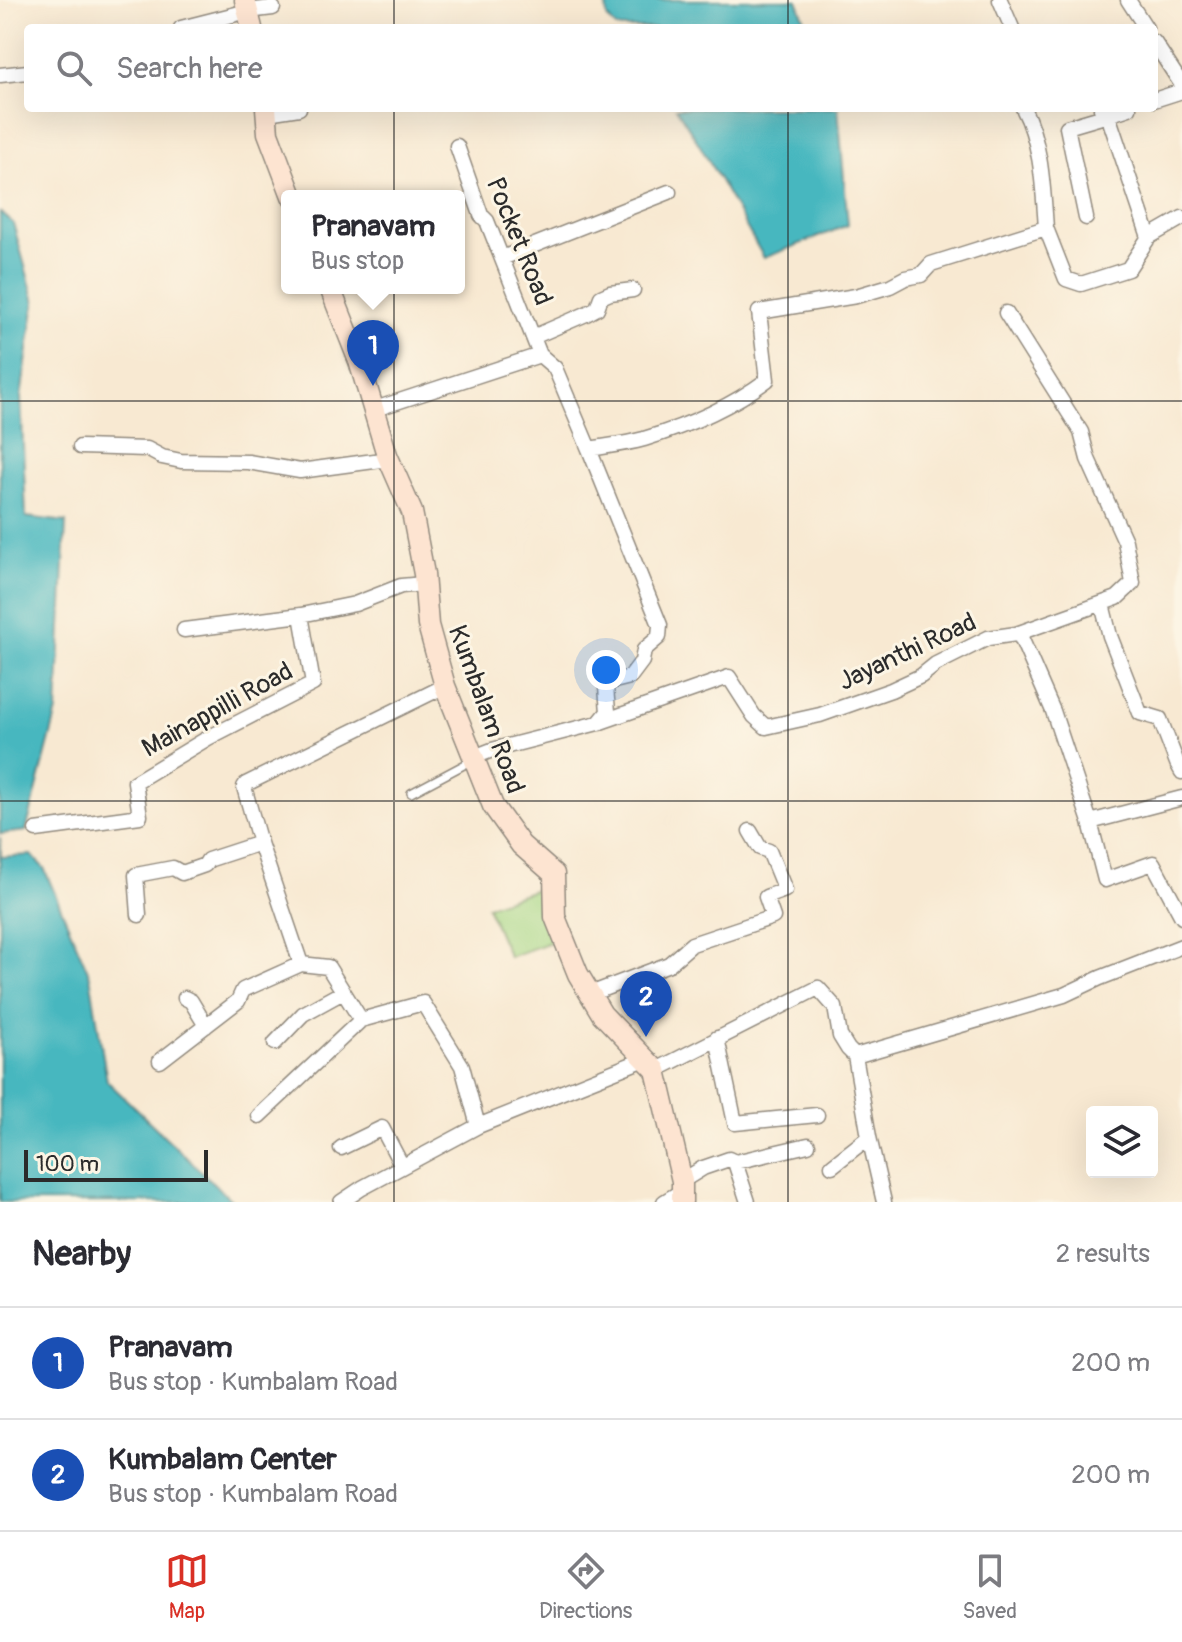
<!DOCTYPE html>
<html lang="en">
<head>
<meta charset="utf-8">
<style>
	body { margin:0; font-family:Pangolin,sans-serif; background:#f2f2f3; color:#2b2b33 }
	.controls { position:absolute; right:24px; bottom:24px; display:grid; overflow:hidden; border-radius:8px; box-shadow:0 8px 32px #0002 }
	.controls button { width:72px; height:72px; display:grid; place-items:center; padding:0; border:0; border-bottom:2px solid #e1e1e2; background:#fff; color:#2b2b33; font:40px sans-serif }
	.scale { position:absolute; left:24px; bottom:20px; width:184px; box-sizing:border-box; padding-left:8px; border:4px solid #2b2b2b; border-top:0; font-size:22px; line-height:28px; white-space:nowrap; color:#2b2b2b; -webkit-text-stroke:6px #fcf5e5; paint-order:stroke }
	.you { position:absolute; left:606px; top:670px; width:28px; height:28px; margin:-20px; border:6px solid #fff; border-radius:50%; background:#1a73e8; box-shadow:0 0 0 12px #1a73e833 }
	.badge { display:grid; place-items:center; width:52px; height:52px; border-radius:50%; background:#d93025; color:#fff; font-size:26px; font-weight:700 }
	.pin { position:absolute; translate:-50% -66px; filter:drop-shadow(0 2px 4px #0008) }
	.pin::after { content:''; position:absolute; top:42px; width:28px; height:24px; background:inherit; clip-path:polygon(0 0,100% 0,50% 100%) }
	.popup { position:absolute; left:281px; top:190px; width:184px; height:104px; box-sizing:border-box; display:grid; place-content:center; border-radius:8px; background:#fff; filter:drop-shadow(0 2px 6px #0005); font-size:26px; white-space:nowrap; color:#7c7c81 }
	.popup b { font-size:30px; color:#2b2b33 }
	.popup::after { content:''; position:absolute; left:50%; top:100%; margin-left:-16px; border:16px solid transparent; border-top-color:#fff }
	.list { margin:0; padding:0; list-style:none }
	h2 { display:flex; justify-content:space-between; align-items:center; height:104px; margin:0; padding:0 32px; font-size:34px }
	h2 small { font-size:26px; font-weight:400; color:#7c7c81 }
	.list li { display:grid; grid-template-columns:52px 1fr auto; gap:24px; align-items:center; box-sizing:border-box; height:112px; padding:0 32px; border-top:2px solid #e1e1e2 }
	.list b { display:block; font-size:30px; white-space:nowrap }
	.list p { margin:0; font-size:26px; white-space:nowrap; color:#7c7c81 }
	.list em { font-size:26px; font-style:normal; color:#7c7c81 }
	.icon { flex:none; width:44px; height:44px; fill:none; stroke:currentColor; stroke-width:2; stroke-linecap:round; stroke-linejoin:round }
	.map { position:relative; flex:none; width:1182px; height:1202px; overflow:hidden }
	.search { position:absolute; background:#fff; box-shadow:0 8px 32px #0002; left:24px; right:24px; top:24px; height:88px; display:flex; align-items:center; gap:20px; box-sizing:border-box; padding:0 28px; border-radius:8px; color:#7c7c81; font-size:30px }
	.sheet { height:328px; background:#fff }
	nav { display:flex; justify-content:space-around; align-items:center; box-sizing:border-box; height:112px; border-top:2px solid #e1e1e2; background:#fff; font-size:22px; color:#7c7c81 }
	nav a { display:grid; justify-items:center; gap:4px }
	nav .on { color:#d93025 }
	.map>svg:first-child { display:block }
</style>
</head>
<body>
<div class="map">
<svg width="1182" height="1202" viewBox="0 0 1182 1202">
	<rect width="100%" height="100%" fill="#fcf5e5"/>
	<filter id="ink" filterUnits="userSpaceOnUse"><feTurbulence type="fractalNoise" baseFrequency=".0125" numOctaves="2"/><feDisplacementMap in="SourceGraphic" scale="16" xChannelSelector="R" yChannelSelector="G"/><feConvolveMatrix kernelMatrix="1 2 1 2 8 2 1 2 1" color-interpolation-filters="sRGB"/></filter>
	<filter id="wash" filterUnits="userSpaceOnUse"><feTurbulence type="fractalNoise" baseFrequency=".006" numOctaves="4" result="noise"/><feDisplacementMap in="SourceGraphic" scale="32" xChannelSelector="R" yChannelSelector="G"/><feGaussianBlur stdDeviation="1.8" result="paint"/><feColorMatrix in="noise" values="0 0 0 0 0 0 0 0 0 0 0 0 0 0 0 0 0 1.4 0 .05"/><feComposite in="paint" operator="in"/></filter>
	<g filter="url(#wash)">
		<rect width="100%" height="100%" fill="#f8e9d2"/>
		<path fill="#a7d786" stroke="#698158" stroke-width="2" d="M537,889L556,940L509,957L487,906Z"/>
		<path fill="#47b7bf" stroke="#397175" stroke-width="2" d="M606,0H797L808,28H616L607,17Z
			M676,108H838L848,225L764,258L699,144Z
			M0,212L13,223L35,302L21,397L26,517L66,522L57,711L26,831L0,834Z
			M0,837L1,857L31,855L44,868L90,976L107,1081L233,1202H0Z"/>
	</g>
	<g filter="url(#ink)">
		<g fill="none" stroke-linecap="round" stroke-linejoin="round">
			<g stroke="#928a7e" stroke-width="10">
				<path id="lane" d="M411,793L473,760"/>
			</g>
			<g stroke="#928a7e" stroke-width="17">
				<path id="street" d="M1000,0L1012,28
					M1128,0L1146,28
					M181,28L248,11L273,8
					M1154,42L1182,85
					M0,75L28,72
					M1154,100L1182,91
					M1023,108C1042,144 1043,188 1046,228
					M1101,109L1108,115L1129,108
					M267,113L299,108
					M457,146L481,215L487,221L540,355
					M1086,218L1067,127L1108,115L1149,237
					M502,258L669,192
					M533,337L586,314L597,308L601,297L610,293L633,290
					M375,409L540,355L555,368L589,449C607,446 626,444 644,439C687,426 731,407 767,380L759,312L856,296L890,286L905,278L921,275L931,264L1046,228L1066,279L1081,284L1128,269L1149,237L1182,218
					M80,447L147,449L162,457L181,461L248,462L300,471L389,459
					M589,449L660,625L659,637L644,650L642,661L630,677L610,682L606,687L608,712L599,723
					M1102,604L1110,636L1140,713L1160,719L1177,763L1182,772
					M184,630L301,615
					M1019,633L1053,711L1090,822L1105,880L1153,863L1182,917
					M445,686L246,784L244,787L260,843L301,964L328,967L361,1020L423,1003L462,1066L478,1126L645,1059
					M474,757L492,750L598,723L729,677L754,716L766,727L820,715L891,690L921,676L936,664L988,638L1016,634L1117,598L1133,583L1125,541L1088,459L1081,432L1006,313
					M1090,822L1182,798
					M36,830L140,816L135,782L208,738L313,684L301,615L355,604L401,586L424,584
					M139,915L136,875L173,868L182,873L205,865L208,860L260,843
					M590,994L669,964L692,944L773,917L766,897L785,890L769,851L760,848L750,831
					M185,998L191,1001L206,1026
					M717,1038L735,1123L817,1115
					M275,1043L303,1014L343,992
					M855,1056L869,1137L884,1202
					M160,1061L238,1001L243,990L301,964
					M656,1070L818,988L835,1007L840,1036L848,1049L855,1056L1064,995L1100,978L1182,946
					M259,1116L361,1020
					M341,1148L382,1128L402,1166
					M735,1162L808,1145
					M832,1166L869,1137
					M682,1181L703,1168L729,1159L735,1162L748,1202
					M341,1202L362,1188L478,1126
					M664,1202L682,1191"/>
			</g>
			<g stroke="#928a7e" stroke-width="23">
				<path id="secondary" d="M245,0L252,28
					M266,108L268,133L292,196
					M330,288L359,361L387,455L412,512L424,574L428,625L445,686L493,806L521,845L554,874L555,917L578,974L602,1014L656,1070L682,1181V1202"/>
			</g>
			<use href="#lane" stroke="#fff" stroke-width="7"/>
			<use href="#street" stroke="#fff" stroke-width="14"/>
			<use href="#secondary" stroke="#fde4d1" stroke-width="20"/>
		</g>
	</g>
	<path fill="none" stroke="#2b2b2b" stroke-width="2" stroke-opacity="0.55" d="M394,0V28M788,0V28M394,108V1202M788,108V1202M0,401H1182M0,801H1182"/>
	<g text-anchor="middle" stroke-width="6" stroke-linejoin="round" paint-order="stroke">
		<g font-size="26" fill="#2b2b2b" stroke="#fcf5e5">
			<text transform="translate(520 241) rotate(68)" y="9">Pocket Road</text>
			<text transform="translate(907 651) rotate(-25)" y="9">Jayanthi Road</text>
			<text transform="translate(217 709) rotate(-29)" y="9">Mainappilli Road</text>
			<text transform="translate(487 709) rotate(70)" y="9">Kumbalam Road</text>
		</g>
	</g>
</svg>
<div class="controls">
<button><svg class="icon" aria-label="layers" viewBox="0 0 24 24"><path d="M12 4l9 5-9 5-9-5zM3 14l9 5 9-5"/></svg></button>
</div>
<div class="scale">100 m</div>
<div class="you"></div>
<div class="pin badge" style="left:373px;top:386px;background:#1a4fb4">1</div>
<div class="popup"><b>Pranavam</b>Bus stop</div>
<div class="pin badge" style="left:646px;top:1037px;background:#1a4fb4">2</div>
<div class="search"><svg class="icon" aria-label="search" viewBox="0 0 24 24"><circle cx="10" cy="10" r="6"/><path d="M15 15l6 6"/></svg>Search here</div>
</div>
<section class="sheet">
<h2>Nearby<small>2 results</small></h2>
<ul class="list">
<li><span class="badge" style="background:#1a4fb4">1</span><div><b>Pranavam</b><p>Bus stop · Kumbalam Road</p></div><em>200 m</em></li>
<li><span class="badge" style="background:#1a4fb4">2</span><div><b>Kumbalam Center</b><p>Bus stop · Kumbalam Road</p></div><em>200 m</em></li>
</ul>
</section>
<nav>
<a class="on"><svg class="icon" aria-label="map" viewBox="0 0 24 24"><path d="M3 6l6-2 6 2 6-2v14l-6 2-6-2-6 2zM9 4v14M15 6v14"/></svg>Map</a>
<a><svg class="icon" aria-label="directions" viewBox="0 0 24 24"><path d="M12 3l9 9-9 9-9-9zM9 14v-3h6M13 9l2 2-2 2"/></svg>Directions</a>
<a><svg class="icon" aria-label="saved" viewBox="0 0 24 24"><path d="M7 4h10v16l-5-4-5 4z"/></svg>Saved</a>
</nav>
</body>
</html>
